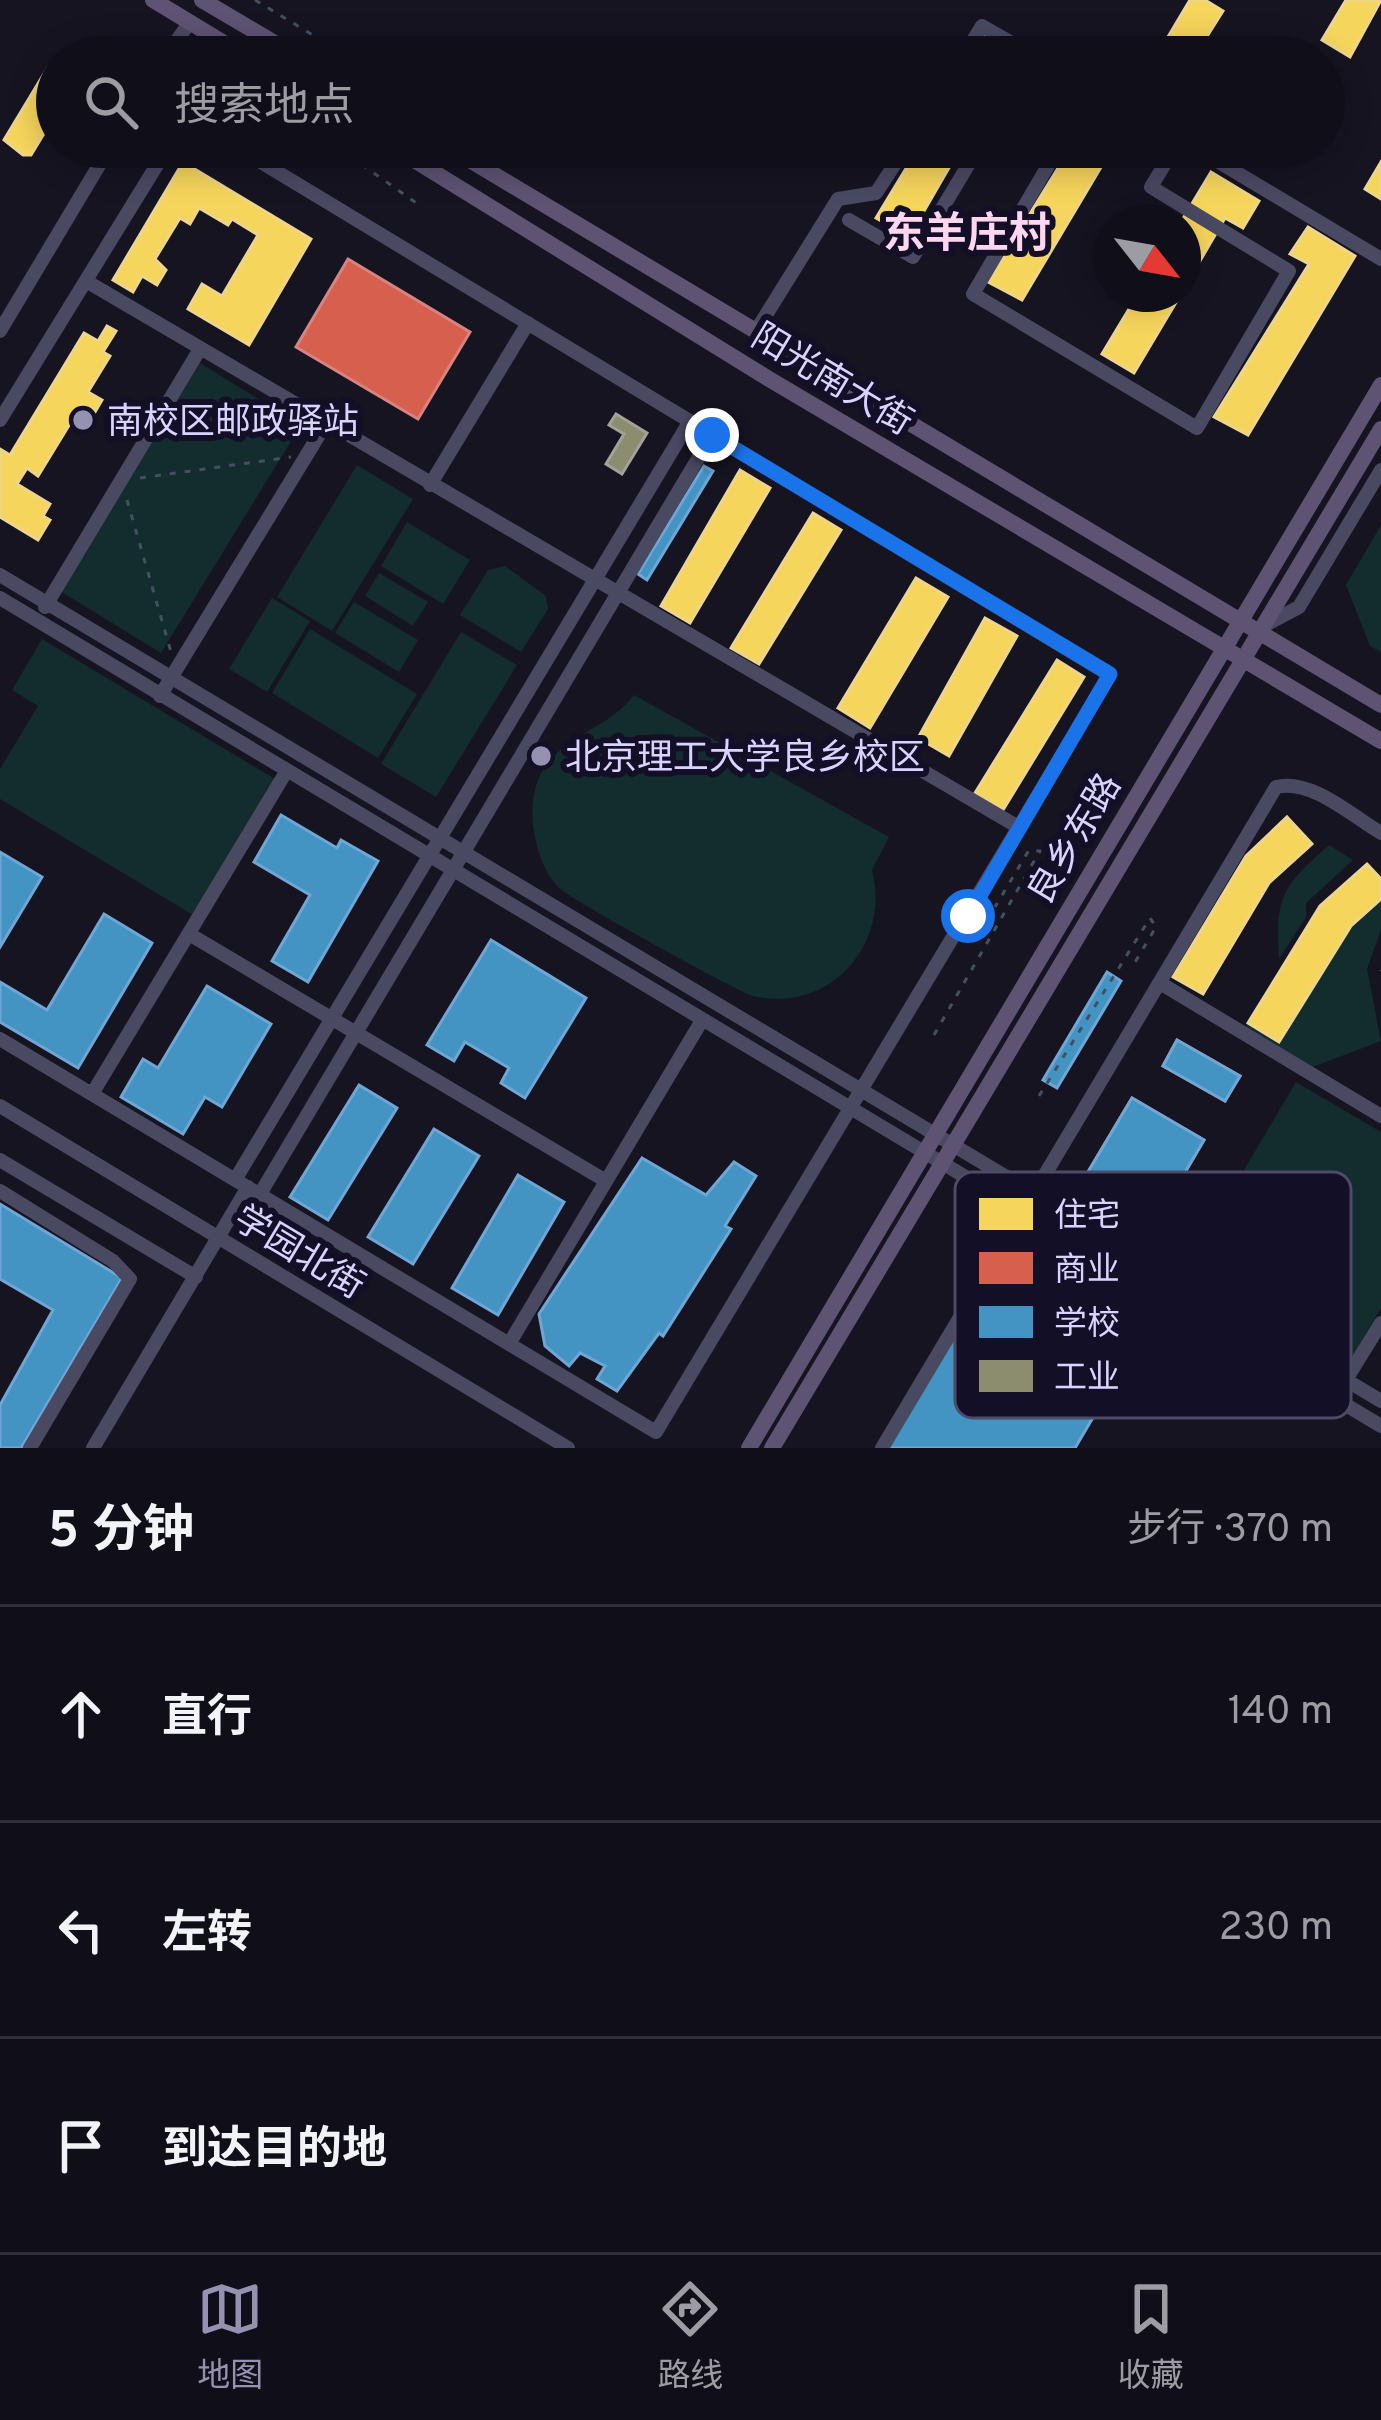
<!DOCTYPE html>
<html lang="zh">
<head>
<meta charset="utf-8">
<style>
	body { margin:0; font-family:Overpass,"Noto Sans SC",sans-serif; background:#1e1d26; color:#f1f3f6 }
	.compass { position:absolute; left:1093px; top:204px; width:108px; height:108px; border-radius:50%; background:#100f19; box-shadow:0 6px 30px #0003; rotate:121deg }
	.stop { position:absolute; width:36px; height:36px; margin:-27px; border:9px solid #1a73e8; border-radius:50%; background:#fff }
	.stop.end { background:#1a73e8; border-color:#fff; box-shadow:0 3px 12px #0008 }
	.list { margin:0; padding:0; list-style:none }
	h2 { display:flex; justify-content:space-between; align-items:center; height:156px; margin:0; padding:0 48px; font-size:51px }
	h2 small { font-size:39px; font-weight:400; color:#9c9ca2 }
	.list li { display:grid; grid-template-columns:78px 1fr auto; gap:36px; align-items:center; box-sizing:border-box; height:216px; padding:0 48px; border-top:3px solid #302f38 }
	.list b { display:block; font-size:45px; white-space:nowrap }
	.list em { font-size:39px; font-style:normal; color:#9c9ca2 }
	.icon { flex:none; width:66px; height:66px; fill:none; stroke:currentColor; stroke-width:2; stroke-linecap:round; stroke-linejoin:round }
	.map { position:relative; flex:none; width:1381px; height:1448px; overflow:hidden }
	.search { position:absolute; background:#100f19; box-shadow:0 6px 30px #0003; left:36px; right:36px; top:36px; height:132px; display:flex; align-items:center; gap:30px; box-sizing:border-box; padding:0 42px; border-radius:66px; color:#9c9ca2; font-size:45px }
	.sheet { height:804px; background:#100f19 }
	nav { display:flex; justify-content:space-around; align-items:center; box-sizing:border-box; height:168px; border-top:3px solid #302f38; background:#100f19; font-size:33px; color:#9c9ca2 }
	nav a { display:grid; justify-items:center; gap:6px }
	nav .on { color:#9591b1 }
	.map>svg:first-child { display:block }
</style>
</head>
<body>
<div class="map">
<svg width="1381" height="1448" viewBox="0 0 1381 1448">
	<rect width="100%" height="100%" fill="#161421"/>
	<path fill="#132c2d" d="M200,363L301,425L161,653L60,591Z
		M357,465L413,499L332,631L277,597Z
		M407,522L470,560L443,604L381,566Z
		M1381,525V652L1370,646L1346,585Z
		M505,566L546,596L548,609L521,652L460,615L488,570Z
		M379,573L428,602L413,626L365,596Z
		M272,598L310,621L267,692L229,669Z
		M354,602L418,640L399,672L335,633Z
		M310,629L417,694L378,758L272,693Z
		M461,632L517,665L436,797L381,764Z
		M42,639L275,779L193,915L0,799V769L38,706L12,690Z
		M634,695L889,837L872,870C891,943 831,1014 753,996C738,992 572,900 560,889C538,868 528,822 534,794C546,736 604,735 634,695Z
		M1329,845L1353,860L1306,903V917L1279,959C1275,896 1282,887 1329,845Z
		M1381,899V930L1367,969L1381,1041L1305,1070L1242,1032L1248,1023L1280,1042L1351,926Z
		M1296,1082L1381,1132V1308L1345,1369L1183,1273Z"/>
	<path fill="#f6d55c" stroke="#edd58d" stroke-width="3" d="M1190,0H1205L1223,11L1194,57H1156Z
		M1346,0H1381L1350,57L1322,40Z
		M985,36L1019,57H972Z
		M48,67L57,72V112L31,155H23L4,140Z
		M919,147H961L909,237L876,218Z
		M1071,147H1113L1022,300L988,282Z
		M183,162L311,239L249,345L188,309L202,284L222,296L258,235L232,219L228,225L199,208L190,224L180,218L155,259L166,270L157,285L142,276L133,292L113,280Z
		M1381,162V199L1365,189Z
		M1211,172L1259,201L1243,228L1225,218L1183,290L1181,222Z
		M1308,227L1355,256L1248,435L1214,417L1309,264L1290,254Z
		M1138,294H1181L1134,373L1102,354Z
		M107,326L116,331L103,352L110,356L88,392L102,400L95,412L82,404L38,476L27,468L17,484L50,504L43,516L50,520L38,540L0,517V449L10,455L84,333L98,341Z
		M740,470L770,488L690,623L661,606Z
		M813,513L841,530L759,664L731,648Z
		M916,578L948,597L870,728L838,708Z
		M985,618L1017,636L949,756L918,738Z
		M1057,660L1084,677L1003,810L975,793Z
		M1287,817L1312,844L1269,883L1203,994L1173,977L1246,856Z
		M1367,864L1381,879V899L1351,926L1279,1042L1248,1023L1320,906Z"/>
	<path fill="#d6604d" stroke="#d78382" stroke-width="3" d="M348,259L470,332L418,419L296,347Z
		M1177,1040L1240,1076L1225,1101L1163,1066Z
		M1132,1098L1204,1140L1160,1215L1088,1172Z"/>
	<path fill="#4393c3" stroke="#70a6d5" stroke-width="3" fill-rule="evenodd" d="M704,466L713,471L647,580L638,574Z
		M281,815L337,848L341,840L378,861L308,982L272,961L310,895L254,862Z
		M0,852L42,877L0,947Z
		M104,914L152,943L78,1068L0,1022V982L47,1010Z
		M491,940L586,998L525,1098L501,1083L509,1068L465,1042L454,1061L427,1045Z
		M1107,972L1121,981L1057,1088L1043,1080Z
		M207,986L271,1024L222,1107L205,1097L183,1134L121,1097L143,1059L158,1068Z
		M1177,1040L1240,1076L1225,1101L1163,1066Z
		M359,1085L397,1108L328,1220L290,1197Z
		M1132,1098L1204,1140L1160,1215L1088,1172Z
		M434,1129L479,1156L413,1264L368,1237Z
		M642,1158L706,1195L734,1162L756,1176L725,1226L731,1229L663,1336L659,1333L617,1391L597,1379L605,1366L580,1353L569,1366L545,1346L539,1314Z
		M518,1175L564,1202L498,1315L452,1288Z
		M0,1204L122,1278L21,1448H0V1405L53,1310L0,1279Z
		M984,1281L1124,1365L1075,1448H885ZM1038,1332L1075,1353L1055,1390L1019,1368Z"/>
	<path fill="#8c8c6e" stroke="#a3a29a" stroke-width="3" d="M616,414L647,433L622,474L606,464L624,434L609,425Z"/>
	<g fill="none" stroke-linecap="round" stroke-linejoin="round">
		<path stroke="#44505f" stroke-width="3" stroke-dasharray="6 9" stroke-linecap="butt" d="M255,0L349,57
			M337,147L422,207
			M500,147L507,151
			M140,478L291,457
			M127,500L171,652
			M1381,970V971
			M934,1035L1040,851L1029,850L995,907
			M1039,1096L1150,918L1156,927L1131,969"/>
		<path stroke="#4a4962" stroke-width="14" d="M165,57L190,22
			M963,57L982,26L1036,57
			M1059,147L973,294L1197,428L1289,271L1151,187L1175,147
			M1194,147L1381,259
			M849,220L913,257L979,147
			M86,281L1020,828
			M0,331L110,147
			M756,331L838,199L876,193L906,147
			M0,420L168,147
			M430,485L528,323
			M0,575L1381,1401
			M0,598L1381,1426
			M45,607L200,349
			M1267,624L1299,607L1381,470
			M160,696L325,425
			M189,934L606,1181
			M1160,983L1381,1116
			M0,1039L656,1432L1110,675L236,147
			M92,1094L286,772
			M0,1106L568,1448
			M0,1160L196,1277
			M235,1180L690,421
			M0,1191L113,1261L130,1279L30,1448
			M260,1194L712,435
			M509,1344L701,1022
			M1334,1399L1381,1323
			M93,1448L248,1187
			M882,1448L1276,787C1311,778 1352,816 1381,833"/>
		<path stroke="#5e5373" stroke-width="16" d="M153,0L247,57
			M202,0L298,57
			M393,147L769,379L1381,741
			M448,147L1381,705
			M749,1448L1381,385
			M772,1448L1381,429"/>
	</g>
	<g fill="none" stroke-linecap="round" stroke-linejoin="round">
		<path stroke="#1a73e8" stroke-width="15" d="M712,435L1110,674L968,916"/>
	</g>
	<g fill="#9591b1" stroke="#130f26" stroke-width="4.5">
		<circle cx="83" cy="420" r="12"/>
		<circle cx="541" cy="756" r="12"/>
	</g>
	<g text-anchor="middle" stroke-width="12" stroke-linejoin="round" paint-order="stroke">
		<g font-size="36" fill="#d9d4ff" stroke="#130f26">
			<text transform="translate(833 378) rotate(31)" y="13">阳光南大街</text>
			<text transform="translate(1073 838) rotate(-59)" y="13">良乡东路</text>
			<text transform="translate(300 1251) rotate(31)" y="13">学园北街</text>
		</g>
		<g font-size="36" fill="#d9d4ff" stroke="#130f26" text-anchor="start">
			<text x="107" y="433">南校区邮政驿站</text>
			<text x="565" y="769">北京理工大学良乡校区</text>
		</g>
		<g font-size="42" font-weight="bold" fill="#ffd6f0" stroke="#130f26">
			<text x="967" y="247">东羊庄村</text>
		</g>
	</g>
	<rect x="955" y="1172" width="396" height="246" rx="18" fill="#130f26" stroke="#4e4a67" stroke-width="3"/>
	<rect x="979" y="1198" width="54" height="32" fill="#f6d55c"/>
	<rect x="979" y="1252" width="54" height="32" fill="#d6604d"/>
	<rect x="979" y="1306" width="54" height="32" fill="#4393c3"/>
	<rect x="979" y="1360" width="54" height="32" fill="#8c8c6e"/>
	<g font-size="33" fill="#d9d4ff">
		<text x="1054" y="1226">住宅</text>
		<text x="1054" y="1280">商业</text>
		<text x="1054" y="1334">学校</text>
		<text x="1054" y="1388">工业</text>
	</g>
</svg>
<svg class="compass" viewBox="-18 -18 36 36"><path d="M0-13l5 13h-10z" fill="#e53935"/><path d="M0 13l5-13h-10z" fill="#9c9ca2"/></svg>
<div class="stop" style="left:968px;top:916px"></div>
<div class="stop end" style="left:712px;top:435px"></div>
<div class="search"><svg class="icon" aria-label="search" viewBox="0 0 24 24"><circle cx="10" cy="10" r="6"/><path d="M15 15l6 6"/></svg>搜索地点</div>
</div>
<section class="sheet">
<h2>5 分钟<small>步行 · 370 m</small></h2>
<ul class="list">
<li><svg class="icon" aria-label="ahead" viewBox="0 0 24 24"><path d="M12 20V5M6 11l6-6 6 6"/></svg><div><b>直行</b></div><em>140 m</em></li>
<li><svg class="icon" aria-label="left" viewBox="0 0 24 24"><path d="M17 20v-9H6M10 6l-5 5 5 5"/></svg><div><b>左转</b></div><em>230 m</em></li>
<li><svg class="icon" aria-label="arrive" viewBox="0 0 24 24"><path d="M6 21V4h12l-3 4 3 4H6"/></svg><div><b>到达目的地</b></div></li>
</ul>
</section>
<nav>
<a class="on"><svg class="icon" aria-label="map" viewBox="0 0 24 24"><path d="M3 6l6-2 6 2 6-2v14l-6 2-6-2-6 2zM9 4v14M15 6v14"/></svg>地图</a>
<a><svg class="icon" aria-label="directions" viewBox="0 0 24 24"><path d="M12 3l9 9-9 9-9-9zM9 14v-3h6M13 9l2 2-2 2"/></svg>路线</a>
<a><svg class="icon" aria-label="saved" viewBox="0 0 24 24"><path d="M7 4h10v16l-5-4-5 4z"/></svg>收藏</a>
</nav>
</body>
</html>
